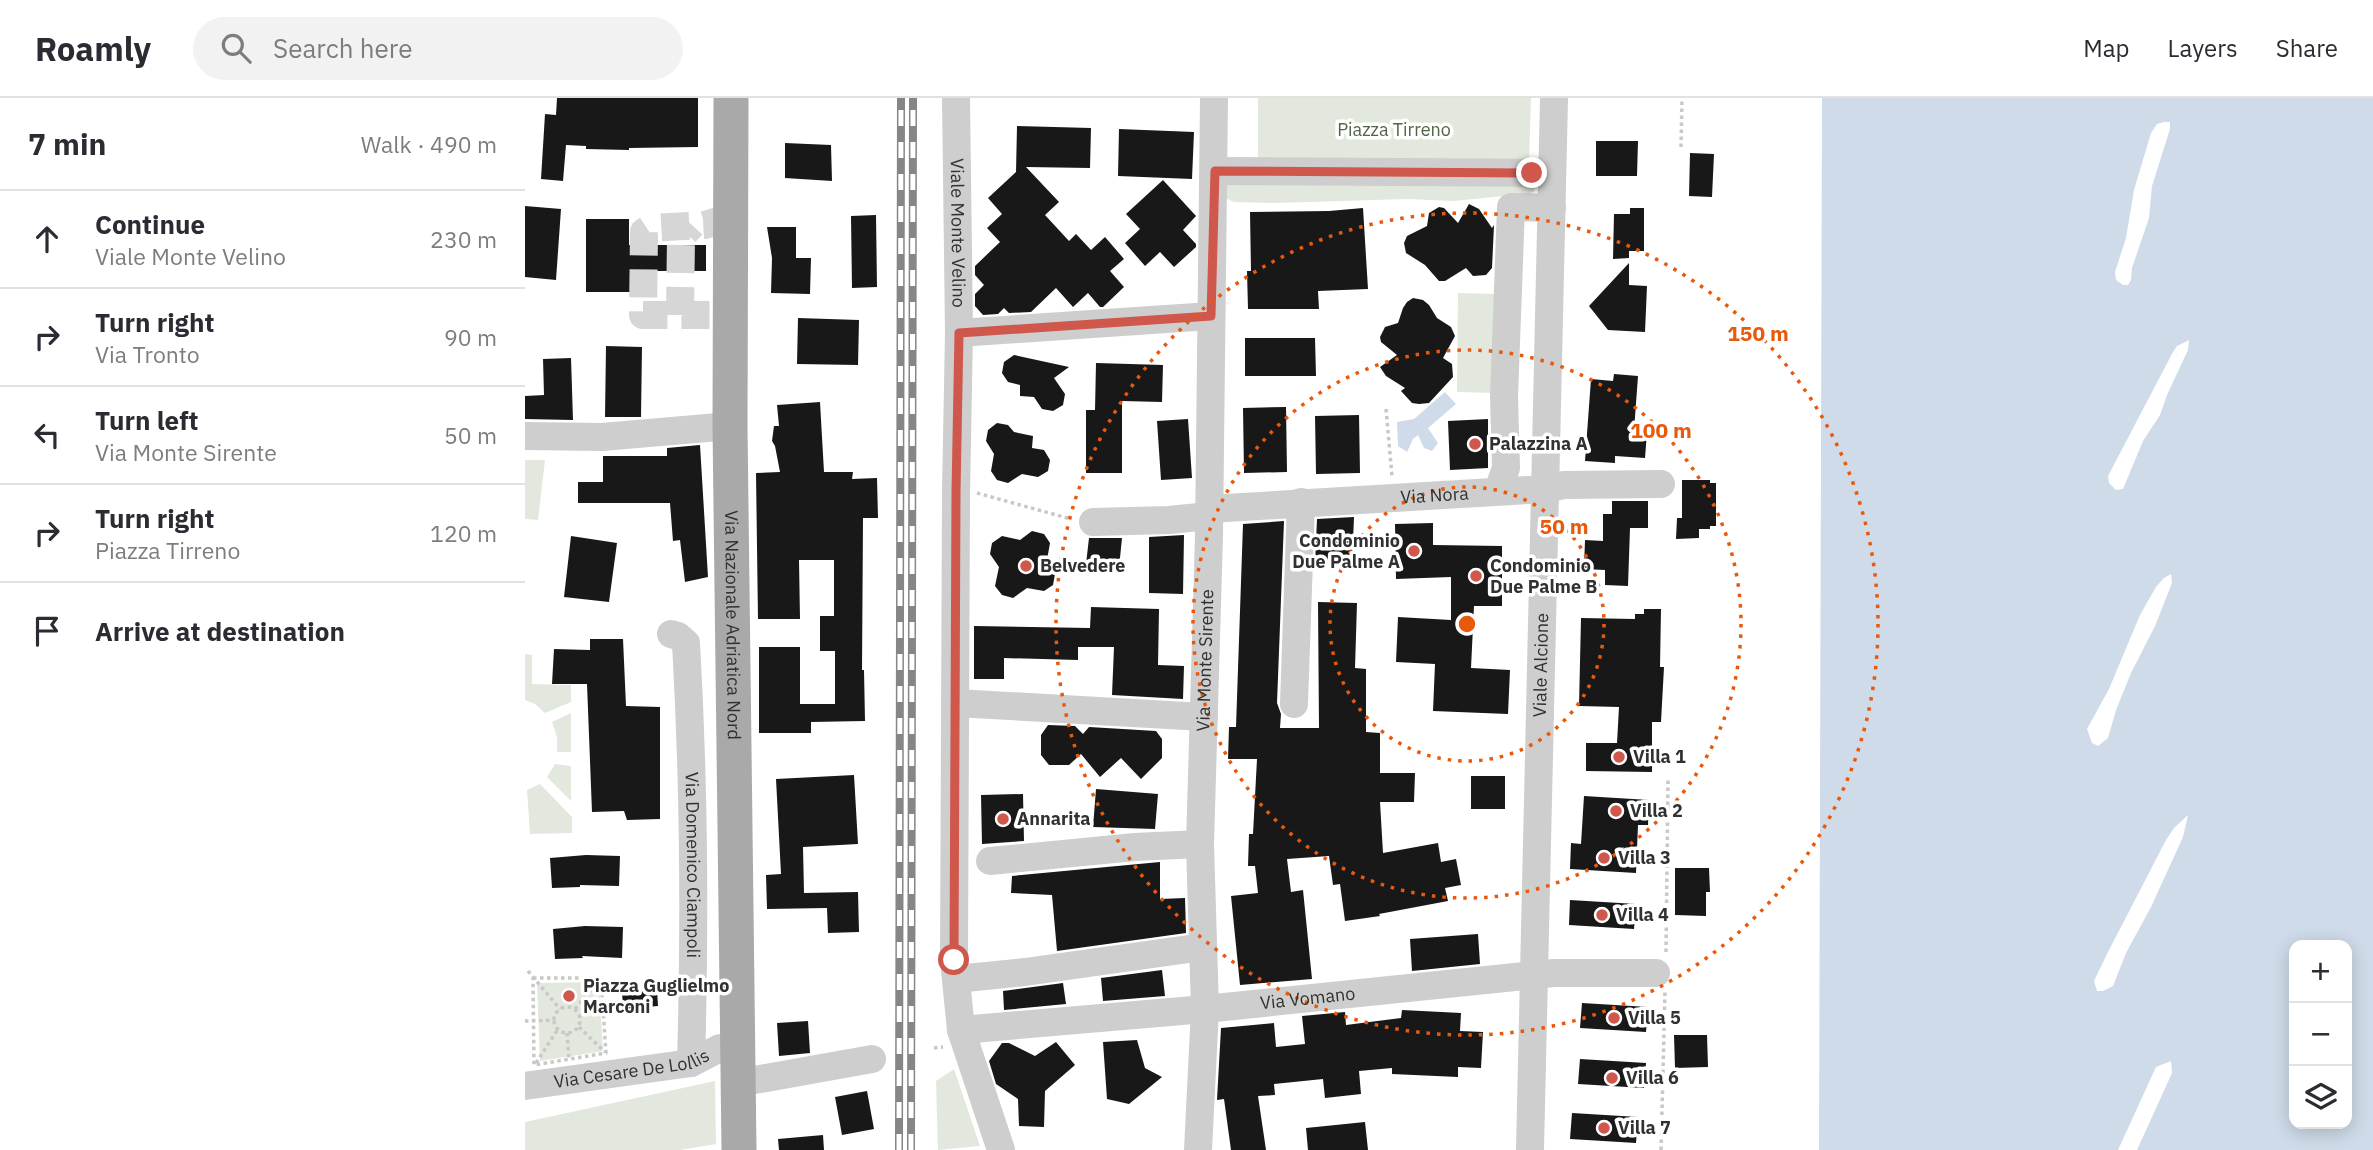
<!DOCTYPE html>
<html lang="en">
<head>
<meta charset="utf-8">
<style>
	body { margin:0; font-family:"IBM Plex Sans",sans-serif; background:#f2f2f3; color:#2b2b33 }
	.controls { position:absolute; right:21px; bottom:21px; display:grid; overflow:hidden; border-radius:14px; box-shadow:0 4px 18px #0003 }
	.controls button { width:63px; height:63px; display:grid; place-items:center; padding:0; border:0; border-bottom:2px solid #e1e1e2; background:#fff; color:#2b2b33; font:35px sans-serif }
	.stop { position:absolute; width:21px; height:21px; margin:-16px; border:5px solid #cf574b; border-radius:50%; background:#fff }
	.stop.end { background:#cf574b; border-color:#fff; box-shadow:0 2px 7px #0008 }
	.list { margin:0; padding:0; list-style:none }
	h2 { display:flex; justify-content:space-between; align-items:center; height:91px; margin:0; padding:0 28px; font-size:30px }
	h2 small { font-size:23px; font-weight:400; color:#7c7c81 }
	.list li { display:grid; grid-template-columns:46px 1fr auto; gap:21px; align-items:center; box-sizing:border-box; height:98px; padding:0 28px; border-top:2px solid #e1e1e2 }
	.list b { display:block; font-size:26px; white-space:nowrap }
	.list p { margin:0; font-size:23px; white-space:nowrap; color:#7c7c81 }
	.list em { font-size:23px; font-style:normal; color:#7c7c81 }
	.icon { flex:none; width:38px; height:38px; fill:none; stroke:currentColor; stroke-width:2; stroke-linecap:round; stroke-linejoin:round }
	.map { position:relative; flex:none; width:1848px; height:1052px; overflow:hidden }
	header { display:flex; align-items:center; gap:42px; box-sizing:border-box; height:98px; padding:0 35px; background:#fff; border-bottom:2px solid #e1e1e2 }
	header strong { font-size:33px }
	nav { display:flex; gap:38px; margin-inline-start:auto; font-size:24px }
	.search { width:490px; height:63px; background:#f2f2f3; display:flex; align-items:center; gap:18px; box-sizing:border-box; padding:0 24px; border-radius:38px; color:#7c7c81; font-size:26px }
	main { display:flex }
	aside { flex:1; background:#fff }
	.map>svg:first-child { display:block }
</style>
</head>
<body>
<header>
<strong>Roamly</strong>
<div class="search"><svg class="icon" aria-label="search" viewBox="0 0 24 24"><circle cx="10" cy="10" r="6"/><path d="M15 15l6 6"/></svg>Search here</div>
<nav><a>Map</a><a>Layers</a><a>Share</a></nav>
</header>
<main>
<aside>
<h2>7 min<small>Walk · 490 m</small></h2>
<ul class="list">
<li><svg class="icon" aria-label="ahead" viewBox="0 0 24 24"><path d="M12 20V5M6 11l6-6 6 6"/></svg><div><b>Continue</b><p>Viale Monte Velino</p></div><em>230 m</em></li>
<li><svg class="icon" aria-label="right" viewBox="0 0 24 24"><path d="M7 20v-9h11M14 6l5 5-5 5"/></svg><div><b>Turn right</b><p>Via Tronto</p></div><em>90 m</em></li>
<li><svg class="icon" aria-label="left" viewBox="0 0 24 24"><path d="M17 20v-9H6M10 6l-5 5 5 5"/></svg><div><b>Turn left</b><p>Via Monte Sirente</p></div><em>50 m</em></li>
<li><svg class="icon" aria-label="right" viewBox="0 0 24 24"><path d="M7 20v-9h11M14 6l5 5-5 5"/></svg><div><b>Turn right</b><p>Piazza Tirreno</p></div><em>120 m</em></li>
<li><svg class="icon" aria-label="arrive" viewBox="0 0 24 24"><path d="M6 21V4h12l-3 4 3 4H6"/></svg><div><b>Arrive at destination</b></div></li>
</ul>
</aside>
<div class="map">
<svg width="1848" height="1052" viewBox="0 0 1848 1052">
	<rect width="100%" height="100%" fill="#fff"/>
	<path fill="#e2e8de" d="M733,0H1006L1004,64L733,63Z
		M710,82H1012L1009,93L1002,99L988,97L929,103L882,101L751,105L709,104L700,100L701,88Z
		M933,195L972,196L971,295L932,294Z
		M0,362H20L13,422L0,421Z
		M0,556L7,557V586L46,587V604L20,615L10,606L0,602Z
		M46,615V654H32V639L27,624Z
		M30,666L46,668V703L22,679Z
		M15,686L47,719V735L5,736L2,692Z
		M74,884L78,953L15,963L12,885Z
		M429,971L455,1048L413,1052L411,983Z
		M190,983L191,1046L155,1052H0V1024Z"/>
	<path fill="#cfdbe9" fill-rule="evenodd" d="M1297,0H1848V1052H1294ZM1769,847H1822V1026H1769Z
		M920,294L931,306L903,330L913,345L907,353L899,350L893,337L888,341L882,354L873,348L872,324L889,321Z"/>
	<path fill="#fff" d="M1639,24H1645V31L1627,88L1624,120L1607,170L1606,182L1603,187H1598L1591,182L1590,174L1601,140L1609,92L1626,35L1632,26Z
		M1664,242L1663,252L1642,297L1635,317L1618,343L1598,391L1591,392L1584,385L1583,378L1648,254L1652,248Z
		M1646,476L1647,485L1630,528L1606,575L1591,612L1583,640L1573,648L1567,645L1562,631L1584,591L1615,517L1631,489L1639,480Z
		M1663,717L1658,739L1626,809L1601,855L1588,888L1578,893H1572L1569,883L1582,856L1641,742L1649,730Z
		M1646,963L1647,975L1612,1052H1593L1631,969Z"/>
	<path fill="#181818" d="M32,0H173V49L104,50V52L61,51V48L41,47L38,83L16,81L20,16L31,17Z
		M492,28L566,30L565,70L501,69L534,104L520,117L544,143L551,136L566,152L580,139L599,161L585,173L599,189L578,209H575L563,195L548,209L531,190L506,214L484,215L479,210L473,216L458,217L450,208V196L459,187L450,177V168L475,144L462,130L477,116L463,100L491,74Z
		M594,31L669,34L667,81L593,78Z
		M1071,43H1113L1112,78H1071Z
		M260,45L306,47L307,83L260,80Z
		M1165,55L1189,56L1187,99L1164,98Z
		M638,82L671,118L658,132L671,146V149L649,169L635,154L620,168L600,145L615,131L601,116Z
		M944,106L954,111L967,130L969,127L967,170L961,177L948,178L941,170L920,183H914L900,167L881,155L879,145L882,138L902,128L904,115L914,109L919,110L933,125Z
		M0,108L36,111L31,182L0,179Z
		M838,110L843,191L793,193L794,211H723L722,173H726L725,114L804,113Z
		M1105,110H1119V153H1104V160L1088,161L1089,116H1105Z
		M351,117L352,189L327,190L326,118Z
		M61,121H104V147H181V173H105V194H61Z
		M242,129H271V160H286L285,196L246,195L247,160Z
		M1104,165V187L1122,188L1120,234L1083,232L1064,208Z
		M888,200L898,202L904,207L912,220L926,229L930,238L918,260L927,266L928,279L904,305L894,306L887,305L876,293L880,290L861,278L855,269L872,257L856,244L855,239L860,229L873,225L878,210L882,204Z
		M273,220L334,222L333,267L272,266Z
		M720,240H790L791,278H720Z
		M81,248L117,249L116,319H80Z
		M489,257L544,269L529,280L540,296L538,307L528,313L517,311L509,299L495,298V287L483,284L477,275L479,264Z
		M46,260L48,322L0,321V298L19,297L18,261Z
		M571,265L638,267L637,304L597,303V375H561V312H570Z
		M1089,276L1113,278L1109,333L1122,334L1120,360L1090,358V365L1060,363L1066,281L1088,283Z
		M295,304L299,374H328L327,381L352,380L353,420H338L337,572H339L340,623L286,624V635H234V549H275V606H310V553H295V518H309V462H274L275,521H233L231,375L255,374L250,348L247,343L249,328H254L252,307Z
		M761,309L762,374L719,375L718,310Z
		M834,317L835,375L791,376L790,318Z
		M663,321L667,380L636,382L632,323Z
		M963,321V370L925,372L923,323Z
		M472,325L483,327L489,334L508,338L507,350L519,352L525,362L523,373L513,379L497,376L483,385L472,382L466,373L469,356L461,343L463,332Z
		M175,347L183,479L160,484L155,442L148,443L145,405H53V384H78V358H142V350Z
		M1157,382H1185V385H1191V428H1185V431H1174V440L1151,441L1152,420H1157Z
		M1087,403H1123V430H1105L1103,488L1080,487V472L1059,471L1060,442L1078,443V416H1087Z
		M829,419L827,468L790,466L792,421Z
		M759,423L752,605L756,616L755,630H794L793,504L832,505L830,570L841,571V634L855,635V675H890L889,704H855L858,755L913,745L916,764L931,761L936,787L920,790L923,803L854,816L855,818L820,823L815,786L808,787L804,758L762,761L766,794L778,792L787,881L715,887L706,798L733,795L730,768H723L724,736H728L732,661H703L704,629H711L718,426Z
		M908,425V447L977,448V508H949L946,570L985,572L983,616L908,613L910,566L871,564L873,519L926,522V479L871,481L870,426Z
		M507,433L519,436L525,445L522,462L530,476L528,487L519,493L502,490L488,500L477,497L470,488L474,469L465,456L467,445L477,438L495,442Z
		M659,437L658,496L624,495V439Z
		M46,438L92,445L84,504L39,499Z
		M564,440H597L594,470L561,466Z
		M566,509L634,511L633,567L659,568L658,601L587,597L589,549H553V562L479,560V581H449V528L565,530Z
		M1119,511H1136L1135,569H1139L1136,624H1127V674L1061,673V645H1092L1094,609L1054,608L1056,520L1110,521V516H1119Z
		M65,541H98L101,608L135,609V721L102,722L99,713L67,714L62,586H27L29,551L65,552Z
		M523,627L550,628L558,636L564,629L631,633L637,641V660L616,681L596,660L575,679L556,656L544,667H524L516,657V637Z
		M329,677L333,746L278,749L279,795L333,794L334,834L303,835L302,810L242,811L241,777L256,776L251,681Z
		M946,678H980V711H946Z
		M571,691L633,696L630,731L568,729Z
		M498,696L499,743L457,746L456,697Z
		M1059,698L1124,702L1123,727H1113L1111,775L1045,771L1046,745L1056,746Z
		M61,757L95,758L94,788L55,787V789L27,790L25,760Z
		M635,764V801L660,800L661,835L532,853L527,797L486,795L487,778Z
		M1150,770H1184L1185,794H1181V818L1150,817Z
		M1045,802L1111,806L1109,831L1044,827Z
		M60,828L98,829L97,860L57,858L58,860L30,861L28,831Z
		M953,836L955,866L887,873L885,841Z
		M637,872L640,898L578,903L576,880Z
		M538,885L541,906L479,912L478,893Z
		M132,892L133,908L98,911L97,894Z
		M1057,905L1123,909L1121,934L1055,930Z
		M877,912L936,915L935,933L958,934L956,970L933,969V979L867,976V970L834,973L836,996L800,1000L798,981L749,986L750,997L733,998L741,1052H706L699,1001L692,1002L696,930L749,925L751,949L780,946L777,918L820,914L821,927L876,920Z
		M283,923L285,955L254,958L252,925Z
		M1149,937H1182L1183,969L1150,970Z
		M612,942L620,970L637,979L604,1006L582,1001L578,944Z
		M531,944L550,967L520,993L519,1029L494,1028L493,1001L471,986L464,963L477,945H484L510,958Z
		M1055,961L1121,965L1119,990L1053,986Z
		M342,993L349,1031L317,1037L310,999Z
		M1047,1015L1113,1019L1111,1045L1045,1041Z
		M840,1024L843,1052H783L781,1030Z
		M298,1037L299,1052H254L253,1041Z"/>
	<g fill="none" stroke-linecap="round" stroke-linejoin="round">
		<path stroke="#d6d6d6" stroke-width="28" stroke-dasharray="28 14" stroke-linecap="butt" d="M205,119L180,127L125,130L119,134L118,217H205
			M155,217L156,139L167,127"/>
		<path stroke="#c8c8c8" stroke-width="3.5" stroke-dasharray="3.5 3.5" stroke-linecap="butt" d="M1156,49L1157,0
			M861,311L867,378
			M452,395L546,421
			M1141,854L1143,681
			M3,873L35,911
			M8,880H76L81,955L9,967Z
			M29 922a13 13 0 1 1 26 0a13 13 0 1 1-26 0Z
			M50,911L74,882
			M0,923L29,922
			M54,929L80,954
			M42,935L44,961
			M409,950L418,949
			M11,965L33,931
			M1136,1052L1140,893"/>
		<g stroke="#cecece" stroke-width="28">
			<path id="s1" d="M431,0L434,235L431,394L429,862L436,932L476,1052"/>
			<path d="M690,73L1027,75"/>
			<path d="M434,235L686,218"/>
			<path d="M0,338L77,339L205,328"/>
			<path d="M976,392V384L981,370L979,299L986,109L1027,110"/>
			<path id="s2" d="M684,411L1020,391L1039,387L1136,386"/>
			<path d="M568,424L644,422L684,418"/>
			<path id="s3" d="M146,536L153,538L161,545C169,685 170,825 166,965"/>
			<path d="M431,605L679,619"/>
			<path d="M769,606L776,404"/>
			<path d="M465,763L610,749L675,746"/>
			<path d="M431,881L500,874L678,849"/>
			<path id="s4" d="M436,932L680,911L1029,875H1131"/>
			<path d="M213,985L347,961"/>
			<path id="s5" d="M0,988L166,965L195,950H212"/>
			<path id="s6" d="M673,1052L680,911L675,746L684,437L689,0"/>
			<path id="s7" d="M1005,1052L1029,0"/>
		</g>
		<path stroke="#a9a9a9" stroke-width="35" id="s8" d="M206,0L205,328L214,1052"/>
		<g stroke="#868686" stroke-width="8">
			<path id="rail" d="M374,1052L376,0
				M386,1052L388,0"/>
		</g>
		<use href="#rail" stroke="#fff" stroke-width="5" stroke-dasharray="16" stroke-linecap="butt"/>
	</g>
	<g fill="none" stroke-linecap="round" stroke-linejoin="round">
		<path stroke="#cf574b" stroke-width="9" d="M429,862L431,394L434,235L686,218L690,73L1007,75"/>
	</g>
	<g fill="none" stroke="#e8590c" stroke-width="3.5" stroke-dasharray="3.5 7">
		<circle cx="942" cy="526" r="137"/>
		<circle cx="942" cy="526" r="274"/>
		<circle cx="942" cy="526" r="411"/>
	</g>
	<g fill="#cf574b" stroke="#fff" stroke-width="2.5">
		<circle cx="950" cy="346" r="7"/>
		<circle cx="889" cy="453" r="7"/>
		<circle cx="501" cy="468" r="7"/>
		<circle cx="951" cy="478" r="7"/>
		<circle cx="1094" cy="659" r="7"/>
		<circle cx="1091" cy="713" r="7"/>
		<circle cx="478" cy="721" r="7"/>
		<circle cx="1079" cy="760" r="7"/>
		<circle cx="1077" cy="817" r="7"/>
		<circle cx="44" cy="898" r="7"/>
		<circle cx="1089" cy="920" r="7"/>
		<circle cx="1087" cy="980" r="7"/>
		<circle cx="1079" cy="1030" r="7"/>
	</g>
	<g text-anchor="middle" stroke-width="7" stroke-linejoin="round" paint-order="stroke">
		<g font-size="18" fill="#4e6743" stroke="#fff">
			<text x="869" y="38">Piazza Tirreno</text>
		</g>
		<g font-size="18" fill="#313131" stroke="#fff">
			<text dy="6" stroke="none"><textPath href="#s1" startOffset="135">Viale Monte Velino</textPath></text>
			<text dy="6" stroke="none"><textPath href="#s2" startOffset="226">Via Nora</textPath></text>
			<text dy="6" stroke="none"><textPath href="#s8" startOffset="527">Via Nazionale Adriatica Nord</textPath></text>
			<text dy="6" stroke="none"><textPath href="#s6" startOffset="490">Via Monte Sirente</textPath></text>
			<text dy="6" stroke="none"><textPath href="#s7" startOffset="485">Viale Alcione</textPath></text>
			<text dy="6" stroke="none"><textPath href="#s3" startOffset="240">Via Domenico Ciampoli</textPath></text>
			<text dy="6" stroke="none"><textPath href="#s4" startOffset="348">Via Vomano</textPath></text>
			<text dy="6" stroke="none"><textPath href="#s5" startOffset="108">Via Cesare De Lollis</textPath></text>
		</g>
		<g font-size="18" font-weight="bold" fill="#313131" stroke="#fff" text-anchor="start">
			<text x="964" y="352">Palazzina A</text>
			<text x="875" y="449" text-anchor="end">Condominio<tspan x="875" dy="21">Due Palme A</tspan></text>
			<text x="515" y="474">Belvedere</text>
			<text x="965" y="474">Condominio<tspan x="965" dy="21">Due Palme B</tspan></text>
			<text x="1108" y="665">Villa 1</text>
			<text x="1105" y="719">Villa 2</text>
			<text x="492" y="727">Annarita</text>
			<text x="1093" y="766">Villa 3</text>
			<text x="1091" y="823">Villa 4</text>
			<text x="58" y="894">Piazza Guglielmo<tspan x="58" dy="21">Marconi</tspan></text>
			<text x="1103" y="926">Villa 5</text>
			<text x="1101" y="986">Villa 6</text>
			<text x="1093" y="1036">Villa 7</text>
		</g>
	</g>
	<circle cx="942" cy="526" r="10" fill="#e8590c" stroke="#fff" stroke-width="3.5"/>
	<g font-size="21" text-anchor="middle" font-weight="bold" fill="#e8590c" stroke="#fff" stroke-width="7" stroke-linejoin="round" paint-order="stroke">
		<text x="1233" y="243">150 m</text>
		<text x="1136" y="340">100 m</text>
		<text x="1039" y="436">50 m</text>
	</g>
</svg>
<div class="controls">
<button>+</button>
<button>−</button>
<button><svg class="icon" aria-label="layers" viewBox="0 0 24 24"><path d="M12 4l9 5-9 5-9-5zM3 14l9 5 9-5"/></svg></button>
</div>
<div class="stop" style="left:429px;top:862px"></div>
<div class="stop end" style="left:1007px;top:75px"></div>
</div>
</main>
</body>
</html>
